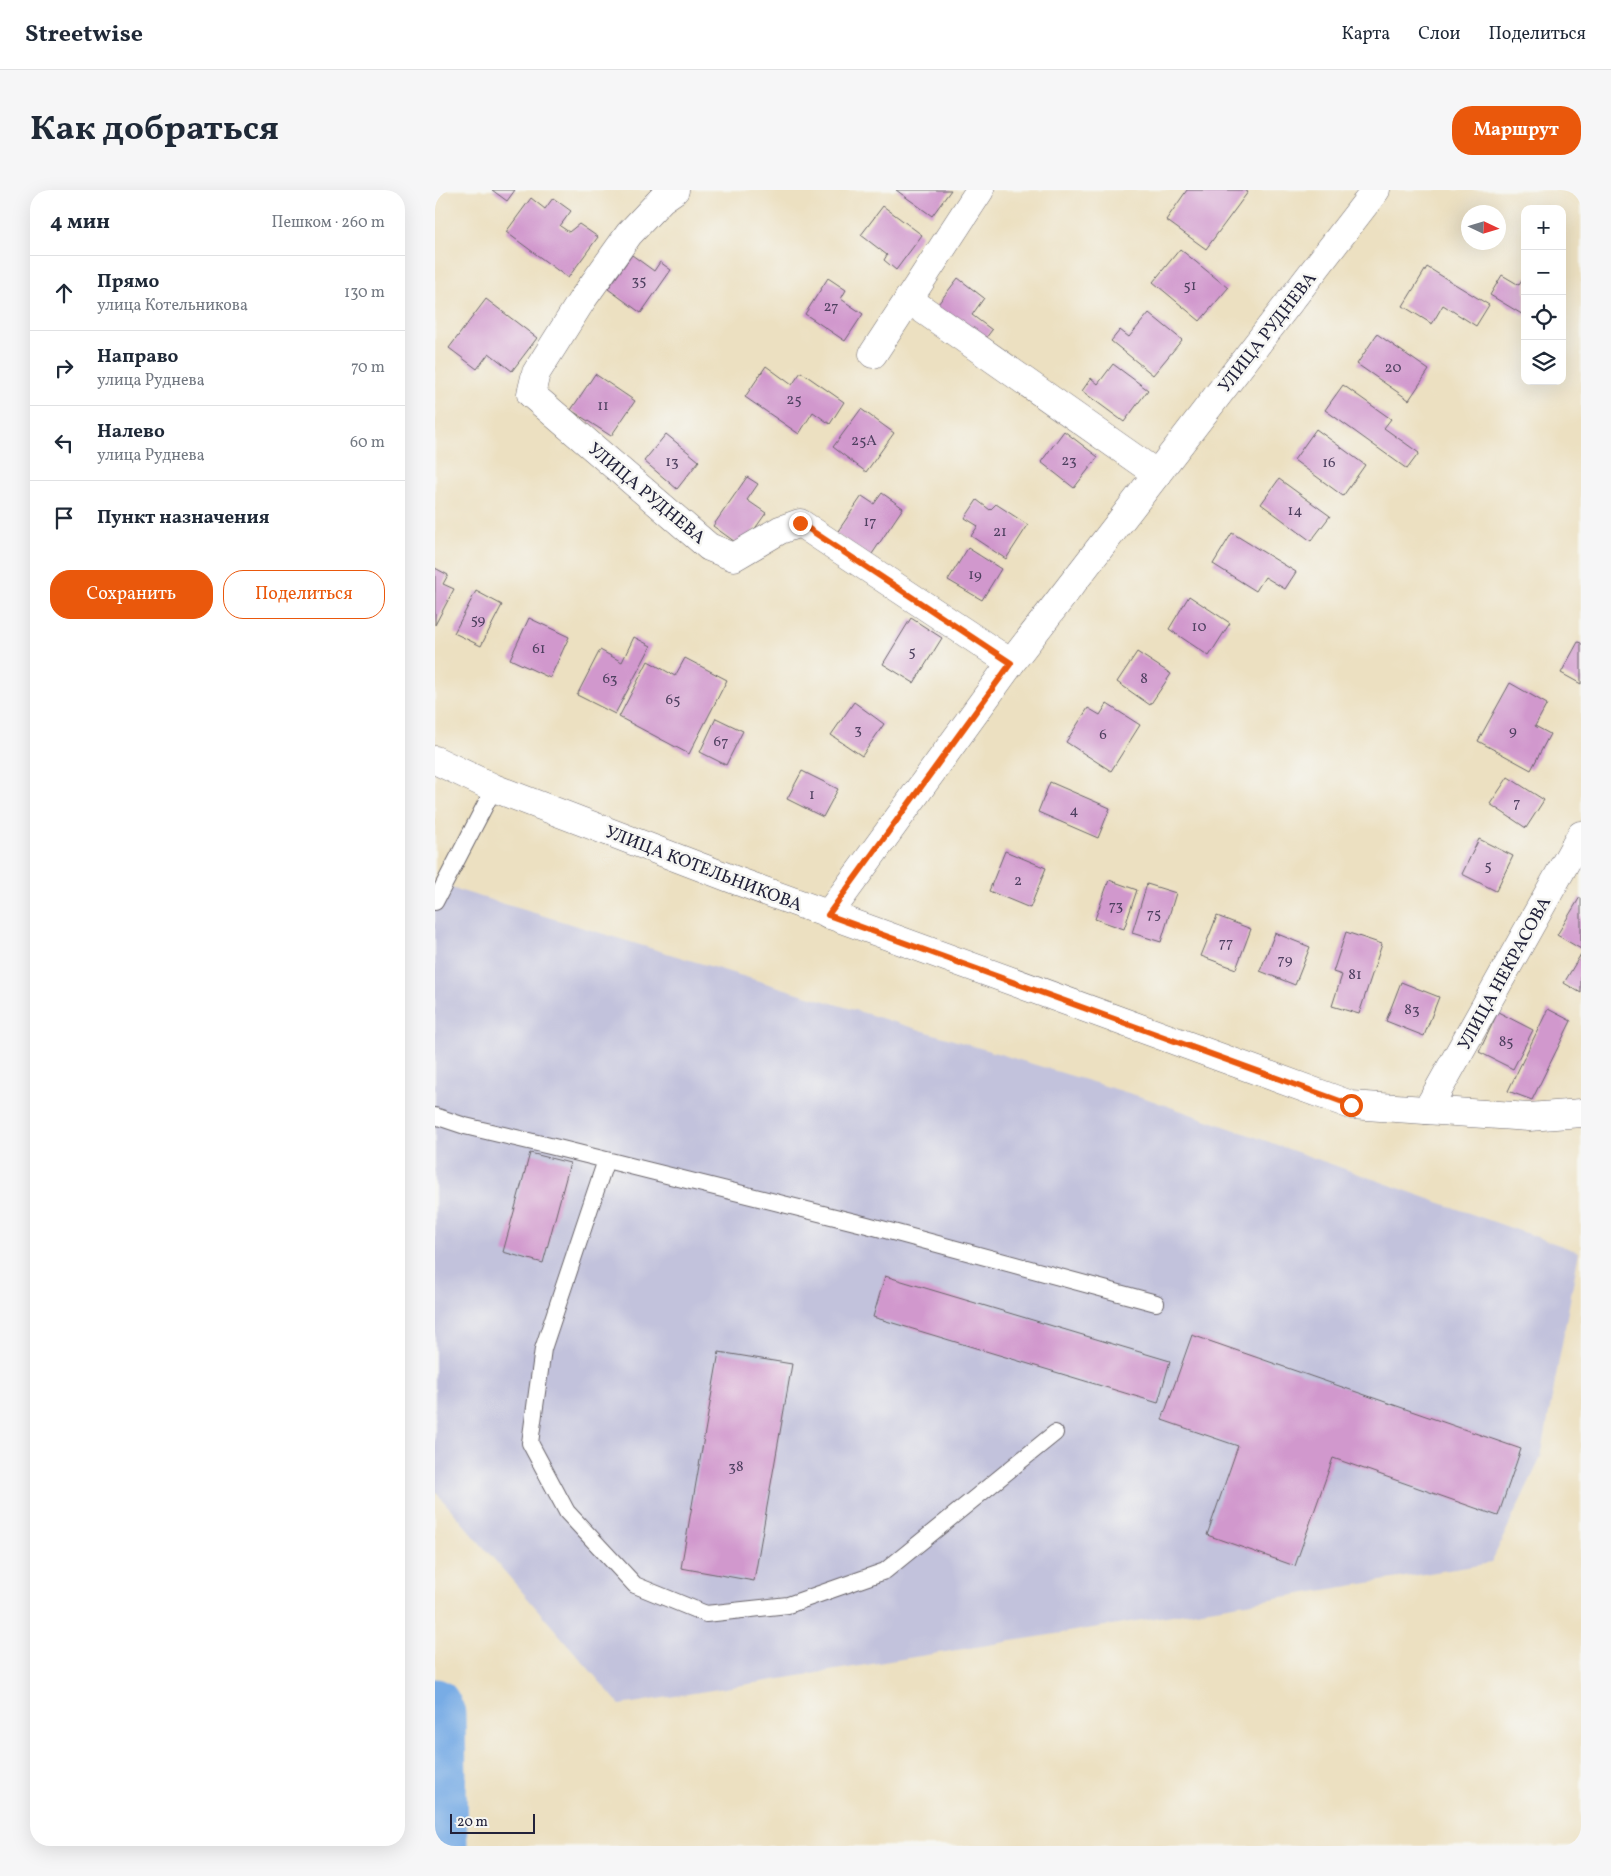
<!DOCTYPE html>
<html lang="ru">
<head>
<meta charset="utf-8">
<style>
	body { margin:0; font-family:Vollkorn,serif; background:#f6f6f7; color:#1f2937 }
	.controls { position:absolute; right:15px; top:15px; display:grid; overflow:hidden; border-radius:10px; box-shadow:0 5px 20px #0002 }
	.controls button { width:45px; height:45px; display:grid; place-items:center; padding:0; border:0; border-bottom:1px solid #e0e1e3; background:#fff; color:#1f2937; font:25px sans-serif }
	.compass { position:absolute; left:1026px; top:15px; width:45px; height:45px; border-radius:50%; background:#fff; box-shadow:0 5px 20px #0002; rotate:94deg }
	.scale { position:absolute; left:15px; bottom:12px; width:85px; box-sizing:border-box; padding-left:5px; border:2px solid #22223b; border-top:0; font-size:14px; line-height:18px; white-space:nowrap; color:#22223b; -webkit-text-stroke:4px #f6f6f2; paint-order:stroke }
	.stop { position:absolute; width:15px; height:15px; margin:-11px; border:4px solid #ea580c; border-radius:50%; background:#fff }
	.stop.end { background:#ea580c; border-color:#fff; box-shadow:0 1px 5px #0008 }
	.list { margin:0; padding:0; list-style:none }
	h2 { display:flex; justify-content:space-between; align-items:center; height:65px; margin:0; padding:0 20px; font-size:21px }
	h2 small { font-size:16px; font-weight:400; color:#747a83 }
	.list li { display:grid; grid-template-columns:32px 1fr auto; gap:15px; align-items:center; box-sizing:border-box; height:75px; padding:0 20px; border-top:1px solid #e0e1e3 }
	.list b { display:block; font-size:19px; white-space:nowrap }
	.list p { margin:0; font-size:16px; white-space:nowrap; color:#747a83 }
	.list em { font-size:16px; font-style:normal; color:#747a83 }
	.actions { display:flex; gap:10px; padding:15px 20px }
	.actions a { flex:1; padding:11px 0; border:1px solid #ea580c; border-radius:20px; text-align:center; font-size:18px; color:#ea580c }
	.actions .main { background:#ea580c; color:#fff }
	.icon { flex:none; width:28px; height:28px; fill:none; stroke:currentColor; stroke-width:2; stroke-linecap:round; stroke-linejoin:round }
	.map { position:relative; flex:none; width:1146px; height:1656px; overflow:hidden; border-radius:20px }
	header { display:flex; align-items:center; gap:30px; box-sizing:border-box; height:70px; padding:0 25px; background:#fff; border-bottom:1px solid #e0e1e3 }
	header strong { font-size:24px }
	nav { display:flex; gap:28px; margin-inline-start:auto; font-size:18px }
	.intro { display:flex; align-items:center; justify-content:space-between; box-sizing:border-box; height:120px; padding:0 30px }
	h1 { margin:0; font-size:35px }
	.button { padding:12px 22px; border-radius:20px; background:#ea580c; color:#fff; font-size:18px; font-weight:700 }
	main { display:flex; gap:30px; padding:0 30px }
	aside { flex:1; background:#fff; border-radius:20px; box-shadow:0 5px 20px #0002 }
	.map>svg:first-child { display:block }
</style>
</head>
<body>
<header>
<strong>Streetwise</strong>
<nav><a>Карта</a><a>Слои</a><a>Поделиться</a></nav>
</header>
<div class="intro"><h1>Как добраться</h1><a class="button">Маршрут</a></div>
<main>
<aside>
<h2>4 мин<small>Пешком · 260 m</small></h2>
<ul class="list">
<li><svg class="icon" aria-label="ahead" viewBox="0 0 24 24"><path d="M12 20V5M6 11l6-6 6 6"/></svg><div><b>Прямо</b><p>улица Котельникова</p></div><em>130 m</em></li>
<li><svg class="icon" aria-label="right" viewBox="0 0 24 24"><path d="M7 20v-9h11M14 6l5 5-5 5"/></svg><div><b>Направо</b><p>улица Руднева</p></div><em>70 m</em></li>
<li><svg class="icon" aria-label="left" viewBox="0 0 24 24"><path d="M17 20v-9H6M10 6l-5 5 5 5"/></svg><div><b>Налево</b><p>улица Руднева</p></div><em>60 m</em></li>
<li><svg class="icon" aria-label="arrive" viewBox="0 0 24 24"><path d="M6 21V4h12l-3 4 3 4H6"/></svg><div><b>Пункт назначения</b></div></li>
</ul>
<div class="actions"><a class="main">Сохранить</a><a>Поделиться</a></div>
</aside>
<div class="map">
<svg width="1146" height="1656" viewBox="0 0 1146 1656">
	<rect width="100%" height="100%" fill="#f6f6f2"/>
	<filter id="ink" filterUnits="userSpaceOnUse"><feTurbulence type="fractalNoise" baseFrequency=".02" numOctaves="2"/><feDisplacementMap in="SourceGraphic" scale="10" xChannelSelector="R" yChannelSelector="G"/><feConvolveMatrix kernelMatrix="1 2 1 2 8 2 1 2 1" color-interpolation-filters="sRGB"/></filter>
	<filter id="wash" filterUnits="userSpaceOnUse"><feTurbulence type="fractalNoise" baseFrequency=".0096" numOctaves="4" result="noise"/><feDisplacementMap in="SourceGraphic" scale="20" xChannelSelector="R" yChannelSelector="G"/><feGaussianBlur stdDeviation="1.12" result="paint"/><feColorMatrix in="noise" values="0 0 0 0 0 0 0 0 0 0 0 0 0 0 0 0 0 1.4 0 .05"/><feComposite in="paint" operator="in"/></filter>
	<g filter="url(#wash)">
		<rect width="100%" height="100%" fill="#ece0c1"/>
		<path fill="#c2c2dc" d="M0,693L710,908L1144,1062L1106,1267L1056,1373L185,1515L0,1301Z"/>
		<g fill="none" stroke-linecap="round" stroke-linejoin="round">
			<path stroke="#78ace5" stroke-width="51" d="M0,1514L5,1524L7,1656"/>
		</g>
		<g id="blocks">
			<path fill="#d198cd" d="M57,0H80L72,11Z
				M461,0H516L497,26Z
				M752,0H809L813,2L771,59L731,30Z
				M96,8L110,19L118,8L136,21L125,36L134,42L144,34L163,47L133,88L71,42Z
				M448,16L487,45L461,80L449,70L452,65L426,45Z
				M745,59L793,98L765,131L718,92Z
				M197,65L219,81L225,72L236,80L206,123L173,99Z
				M992,77L1054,115L1041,136L1008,115L997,134L968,116Z
				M1067,85L1084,95L1090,86V126L1055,105Z
				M393,88L411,100L406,109L428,124L410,151L370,124Z
				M523,88L549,108L537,125L557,140L547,153L500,118Z
				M51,109L102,148L77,181L54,163L42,179L14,158Z
				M714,123L747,150L718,185L676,151L685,140L694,147Z
				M942,144L994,180L974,210L922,174Z
				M678,174L713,200L689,232L647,201L656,188L663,194Z
				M331,176L357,195L366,182L409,212L395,234L378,222L364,244L310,207Z
				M160,184L200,211L176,246L136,220Z
				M908,195L956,229L949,238L984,263L972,279L890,220Z
				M426,219L459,243L431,282L398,257Z
				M881,239L930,275L908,306L859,270Z
				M629,241L663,267L639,298L606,272Z
				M231,244L264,271L242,299L209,271Z
				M312,287L323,294L312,310L331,323L307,357L278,336Z
				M844,289L895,326L876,351L826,314Z
				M447,303L468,318L435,367L401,344L427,306L439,314Z
				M542,310L555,320L561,314L593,335L571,369L536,346L543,336L530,328Z
				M797,343L861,382L850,399L830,387L821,401L778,374Z
				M533,358L566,379L547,410L513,390Z
				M0,378L13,385L8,394L19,399L0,435Z
				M41,401L67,415L46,456L19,443Z
				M754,406L795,433L774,466L734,439Z
				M94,428L134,447L115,488L75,469Z
				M476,428L507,448L479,493L448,474Z
				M199,447L216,456L180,524L142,505L165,460L187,472Z
				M1143,452L1146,453V494L1126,483Z
				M702,462L736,484L715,515L682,492Z
				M250,468L292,490L254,564L184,527L213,471L240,486Z
				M1075,493L1112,514L1100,536L1115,544L1096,580L1043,551Z
				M419,512L449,534L427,566L396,545Z
				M672,514L705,535L676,581L631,552L653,518L665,525Z
				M281,528L308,541L291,575L265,562Z
				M367,581L403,599L388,627L352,609Z
				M1073,587L1109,610L1091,638L1055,614Z
				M615,592L675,618L663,648L603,622Z
				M1044,649L1078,666L1061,701L1027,684Z
				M570,661L611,678L595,718L554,701Z
				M674,690L702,700L689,739L660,729Z
				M712,694L741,703L726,752L697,743Z
				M1145,707L1146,708V759L1122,745Z
				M782,726L816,739L801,779L766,766Z
				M911,742L947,754L924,824L897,816L907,785L898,782Z
				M840,743L875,757L860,795L825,781Z
				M1146,764V803L1129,793Z
				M966,792L1004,807L989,846L951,831Z
				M1113,819L1136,831L1097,910L1073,901Z
				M1063,822L1098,840L1078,879L1044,862Z
				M95,963L135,973L108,1073L68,1062Z
				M450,1086L735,1171L723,1213L438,1127Z
				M757,1145L1086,1259L1063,1326L898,1268L860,1376L772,1345L803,1256L727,1230Z
				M284,1162L357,1174L319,1391L246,1378Z"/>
		</g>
	</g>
	<g filter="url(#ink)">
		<use href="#blocks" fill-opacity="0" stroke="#69646a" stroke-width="1"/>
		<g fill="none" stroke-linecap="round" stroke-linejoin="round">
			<g stroke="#69646a" stroke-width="18">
				<path id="lane" d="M0,712L59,598
					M0,926L30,936L115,956L432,1035L721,1113
					M171,970L108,1159L95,1253L132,1322L200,1395L271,1424L353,1415L450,1381L620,1243"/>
			</g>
			<g stroke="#69646a" stroke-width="29">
				<path id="street" d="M240,0L227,9L194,44L147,110L101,183L96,204L274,357L299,367L345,340L365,333L576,473
					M473,109L722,284
					M438,164L545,0
					M992,920L1146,645"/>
			</g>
			<g stroke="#69646a" stroke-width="29">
				<path id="secondary" d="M0,570L59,598L305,692L916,915L1094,927L1146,923
					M393,725L576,473L941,0"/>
			</g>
			<use href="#lane" stroke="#fff" stroke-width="16"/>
			<use href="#street" stroke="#fff" stroke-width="28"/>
			<use href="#secondary" stroke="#fff" stroke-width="28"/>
		</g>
	</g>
	<g fill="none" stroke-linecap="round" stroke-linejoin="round" filter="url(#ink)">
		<path stroke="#ea580c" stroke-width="6" d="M365,333L576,473L393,725L916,915"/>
	</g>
	<g text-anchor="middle" stroke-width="5" stroke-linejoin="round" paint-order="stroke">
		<g font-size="15" fill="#4e4060">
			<text x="204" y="95">35</text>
			<text x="755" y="100">51</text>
			<text x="396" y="121">27</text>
			<text x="958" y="182">20</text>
			<text x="359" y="214">25</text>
			<text x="168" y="220">11</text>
			<text x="429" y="255">25А</text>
			<text x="634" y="275">23</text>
			<text x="237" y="276">13</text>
			<text x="894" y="277">16</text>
			<text x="860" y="325">14</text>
			<text x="435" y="336">17</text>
			<text x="565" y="346">21</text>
			<text x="540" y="389">19</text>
			<text x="43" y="434">59</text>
			<text x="764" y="441">10</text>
			<text x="104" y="463">61</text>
			<text x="477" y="466">5</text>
			<text x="175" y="493">63</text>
			<text x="709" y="493">8</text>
			<text x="238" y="514">65</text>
			<text x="423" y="544">3</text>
			<text x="1078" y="545">9</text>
			<text x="668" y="549">6</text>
			<text x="286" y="556">67</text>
			<text x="377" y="609">1</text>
			<text x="1082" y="617">7</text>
			<text x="639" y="625">4</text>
			<text x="1053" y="680">5</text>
			<text x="583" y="695">2</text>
			<text x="681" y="720">73</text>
			<text x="719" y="728">75</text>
			<text x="791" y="757">77</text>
			<text x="850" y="774">79</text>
			<text x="920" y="789">81</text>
			<text x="977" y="824">83</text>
			<text x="1071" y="856">85</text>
			<text x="301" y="1281">38</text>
		</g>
		<g font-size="18" fill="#22223b" stroke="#f6f6f2">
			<text transform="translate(832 142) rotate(-52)" y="6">УЛИЦА РУДНЕВА</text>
			<text transform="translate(212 303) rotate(40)" y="6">УЛИЦА РУДНЕВА</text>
			<text transform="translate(269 678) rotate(21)" y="6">УЛИЦА КОТЕЛЬНИКОВА</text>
			<text transform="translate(1069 783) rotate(-61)" y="6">УЛИЦА НЕКРАСОВА</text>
		</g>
	</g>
</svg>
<div class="controls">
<button>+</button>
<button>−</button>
<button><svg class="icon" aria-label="locate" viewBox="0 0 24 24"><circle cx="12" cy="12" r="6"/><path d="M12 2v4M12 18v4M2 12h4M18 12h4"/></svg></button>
<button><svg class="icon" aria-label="layers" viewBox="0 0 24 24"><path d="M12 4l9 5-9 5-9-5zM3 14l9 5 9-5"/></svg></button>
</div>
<svg class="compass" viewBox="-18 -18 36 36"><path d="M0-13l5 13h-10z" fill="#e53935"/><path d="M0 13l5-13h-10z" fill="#747a83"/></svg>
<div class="scale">20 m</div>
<div class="stop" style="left:916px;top:915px"></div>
<div class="stop end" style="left:365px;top:333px"></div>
</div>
</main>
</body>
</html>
